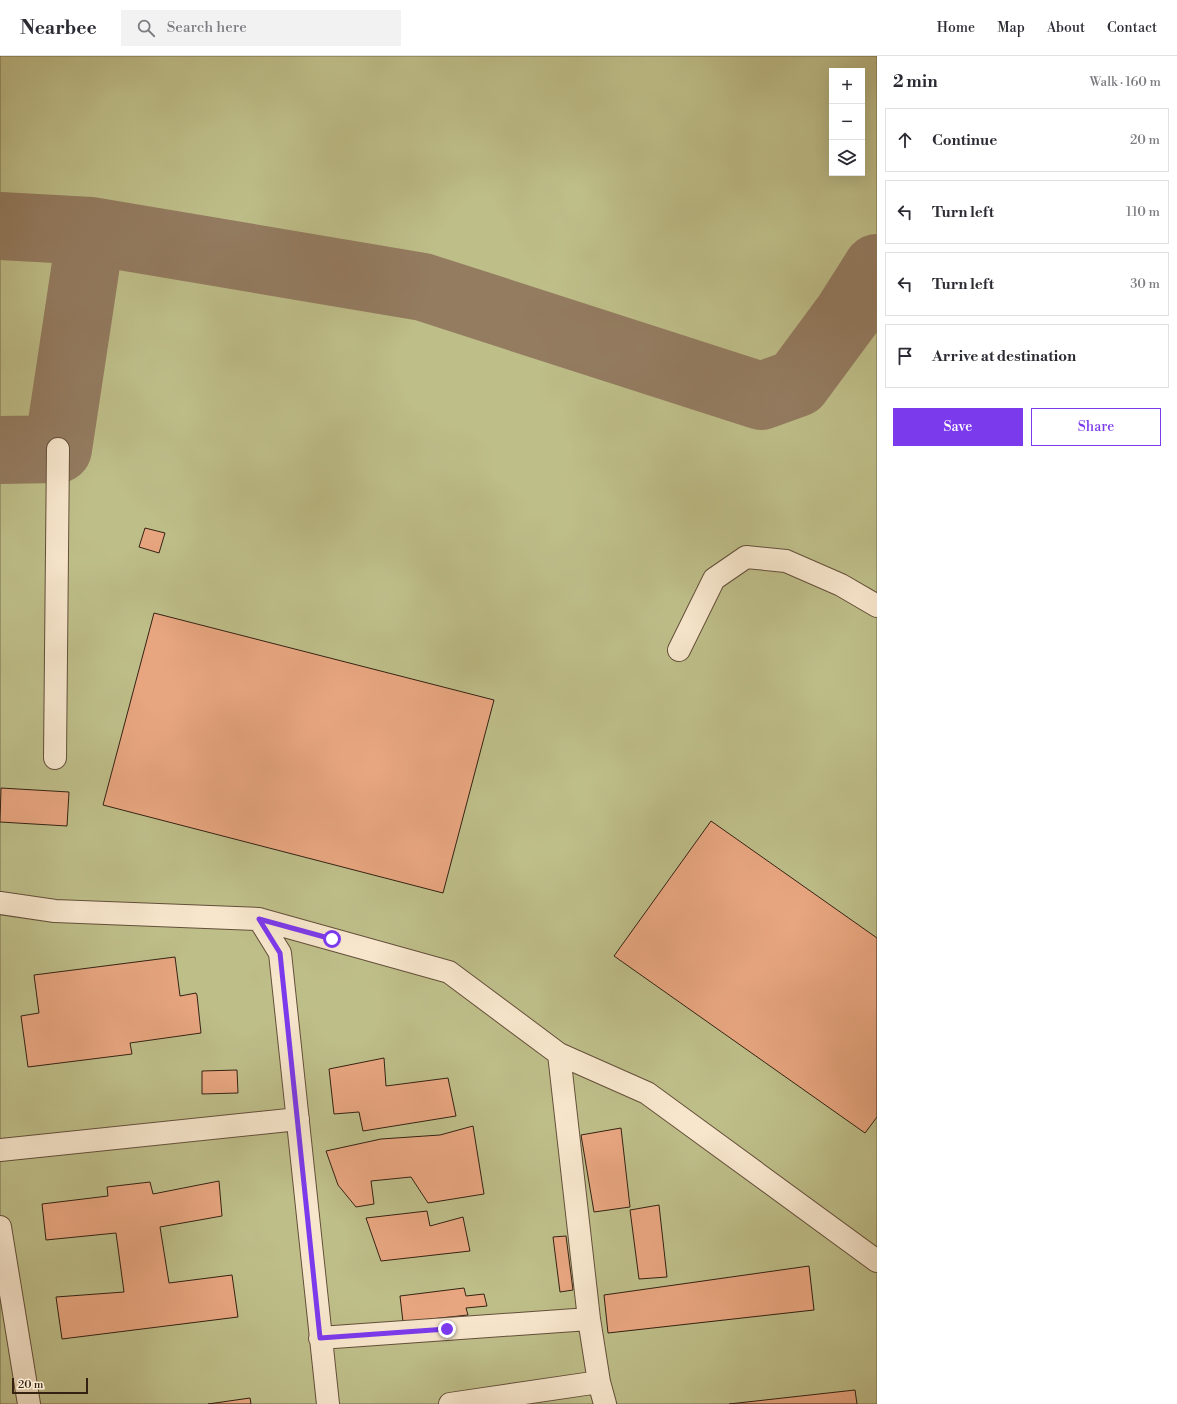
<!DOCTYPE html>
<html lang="en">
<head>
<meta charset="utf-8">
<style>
	body { margin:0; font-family:"Libre Bodoni",serif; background:#f2f2f3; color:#2b2b33 }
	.controls { position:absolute; right:12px; top:12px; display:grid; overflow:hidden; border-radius:0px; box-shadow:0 4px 16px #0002 }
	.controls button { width:36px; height:36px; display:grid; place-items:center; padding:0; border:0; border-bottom:1px solid #e1e1e2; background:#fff; color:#2b2b33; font:20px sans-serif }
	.scale { position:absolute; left:12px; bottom:10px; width:76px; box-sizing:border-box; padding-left:4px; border:2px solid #342112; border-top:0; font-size:11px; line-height:14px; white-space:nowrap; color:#342112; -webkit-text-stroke:3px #f7e6cc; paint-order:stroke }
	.stop { position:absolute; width:12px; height:12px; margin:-9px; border:3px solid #7c3aed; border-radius:50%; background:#fff }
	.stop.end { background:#7c3aed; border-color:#fff; box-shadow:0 1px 4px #0008 }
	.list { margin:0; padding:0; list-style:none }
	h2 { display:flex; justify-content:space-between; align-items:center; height:52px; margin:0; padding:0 16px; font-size:17px }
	h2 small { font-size:13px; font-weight:400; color:#7c7c81 }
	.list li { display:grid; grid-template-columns:26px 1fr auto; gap:12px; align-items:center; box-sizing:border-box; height:64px; margin:0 8px 8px; padding:0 8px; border:1px solid #e1e1e2; border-radius:0px }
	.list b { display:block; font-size:15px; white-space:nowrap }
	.list em { font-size:13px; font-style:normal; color:#7c7c81 }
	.actions { display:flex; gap:8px; padding:12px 16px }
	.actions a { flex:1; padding:9px 0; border:1px solid #7c3aed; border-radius:0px; text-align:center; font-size:14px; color:#7c3aed }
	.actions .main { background:#7c3aed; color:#fff }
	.icon { flex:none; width:22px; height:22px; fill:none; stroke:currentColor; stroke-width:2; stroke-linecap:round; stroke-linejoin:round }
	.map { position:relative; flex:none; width:877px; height:1348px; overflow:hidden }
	header { display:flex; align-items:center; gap:24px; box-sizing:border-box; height:56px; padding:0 20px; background:#fff; border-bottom:1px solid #e1e1e2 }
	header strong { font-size:19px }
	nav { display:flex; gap:22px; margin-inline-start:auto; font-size:14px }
	.search { width:280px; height:36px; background:#f2f2f3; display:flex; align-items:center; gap:10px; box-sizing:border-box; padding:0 14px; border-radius:0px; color:#7c7c81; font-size:15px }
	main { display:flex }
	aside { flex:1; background:#fff }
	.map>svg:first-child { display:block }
</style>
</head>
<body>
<header>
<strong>Nearbee</strong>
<div class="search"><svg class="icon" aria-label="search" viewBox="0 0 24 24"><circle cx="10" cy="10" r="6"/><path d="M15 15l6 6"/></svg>Search here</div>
<nav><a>Home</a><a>Map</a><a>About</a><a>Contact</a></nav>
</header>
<main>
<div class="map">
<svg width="877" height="1348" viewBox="0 0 877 1348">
	<rect width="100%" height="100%" fill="#f3d8b0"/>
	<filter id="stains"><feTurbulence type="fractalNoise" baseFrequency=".005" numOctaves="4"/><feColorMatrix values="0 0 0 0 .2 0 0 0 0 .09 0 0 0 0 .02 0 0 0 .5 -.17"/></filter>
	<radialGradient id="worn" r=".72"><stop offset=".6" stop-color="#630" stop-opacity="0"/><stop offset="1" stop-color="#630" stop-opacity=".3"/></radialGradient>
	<path fill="#bebe89" stroke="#79704e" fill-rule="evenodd" d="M0,0H877V1348H0ZM832,15H862V117H832Z"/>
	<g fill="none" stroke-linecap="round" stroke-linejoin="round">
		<path stroke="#947c61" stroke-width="68" d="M0,170L91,175L423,231L761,340L797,327L848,258L877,212
			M0,394L58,393L91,175"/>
	</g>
	<path fill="#e8a680" stroke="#342112" d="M145,472L165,477L159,497L139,491Z
		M154,557L494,644L443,837L103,749Z
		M1,732L69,736L67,770L0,766Z
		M711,765L877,882V1061L865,1077L614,900Z
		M175,901L180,940L196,937L197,939L201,977L130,987L132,998L28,1011L21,960L39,957L34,919Z
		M384,1002L386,1030L448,1022L456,1060L363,1075L359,1056L334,1058L329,1013Z
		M237,1014L238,1037L202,1038V1015Z
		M473,1070L484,1138L428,1147L411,1121L371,1125L374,1148L356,1151L338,1129L326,1095L381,1083L440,1079Z
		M621,1072L630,1151L594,1156L581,1079Z
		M219,1125L222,1160L160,1171L169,1227L232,1219L238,1261L62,1283L56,1241L124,1236L116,1177L46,1184L42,1148L108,1140L107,1131L150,1126L153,1138Z
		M659,1149L667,1221L639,1223L630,1154Z
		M427,1155L430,1170L463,1161L470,1195L381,1205L366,1162Z
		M566,1180L573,1234L560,1236L553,1181Z
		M809,1210L814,1254L608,1277L604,1239Z
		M464,1232L466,1240L484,1238L487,1250L466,1252L468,1259L403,1266L400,1240Z
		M855,1334L857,1348H729Z
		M250,1342L251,1348H208Z"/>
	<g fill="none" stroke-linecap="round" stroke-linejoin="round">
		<g stroke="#644f3a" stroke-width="24">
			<path id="minor" d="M679,594L714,523L746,501L786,505L841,529L877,550
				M55,702L58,393
				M0,847L55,855L259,863L449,916L559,998L647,1037L877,1205
				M259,863L280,897L328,1348
				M559,998L589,1263L599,1326L605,1348
				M0,1094L298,1063
				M0,1171L29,1348
				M320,1282L589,1263
				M450,1348L599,1326"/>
		</g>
		<use href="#minor" stroke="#f7e6cc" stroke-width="22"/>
	</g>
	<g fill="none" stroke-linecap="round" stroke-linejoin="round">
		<path stroke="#7c3aed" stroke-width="5" d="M332,883L259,863L280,897L320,1282L447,1273"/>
	</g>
	<rect width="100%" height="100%" filter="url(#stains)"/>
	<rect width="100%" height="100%" fill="url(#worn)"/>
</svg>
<div class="controls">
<button>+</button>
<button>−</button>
<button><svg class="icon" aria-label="layers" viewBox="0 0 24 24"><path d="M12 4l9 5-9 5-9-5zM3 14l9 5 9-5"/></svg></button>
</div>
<div class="scale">20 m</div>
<div class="stop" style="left:332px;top:883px"></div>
<div class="stop end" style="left:447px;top:1273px"></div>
</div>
<aside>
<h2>2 min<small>Walk · 160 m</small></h2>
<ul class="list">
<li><svg class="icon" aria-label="ahead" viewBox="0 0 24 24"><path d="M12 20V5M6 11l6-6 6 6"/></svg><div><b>Continue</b></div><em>20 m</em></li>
<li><svg class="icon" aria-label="left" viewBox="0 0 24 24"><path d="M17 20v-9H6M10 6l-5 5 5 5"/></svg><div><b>Turn left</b></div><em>110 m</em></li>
<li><svg class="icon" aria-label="left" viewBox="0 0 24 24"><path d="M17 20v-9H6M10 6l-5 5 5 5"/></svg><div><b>Turn left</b></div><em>30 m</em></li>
<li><svg class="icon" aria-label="arrive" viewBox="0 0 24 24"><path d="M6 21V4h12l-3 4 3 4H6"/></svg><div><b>Arrive at destination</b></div></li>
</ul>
<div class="actions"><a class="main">Save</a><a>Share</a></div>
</aside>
</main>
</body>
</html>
